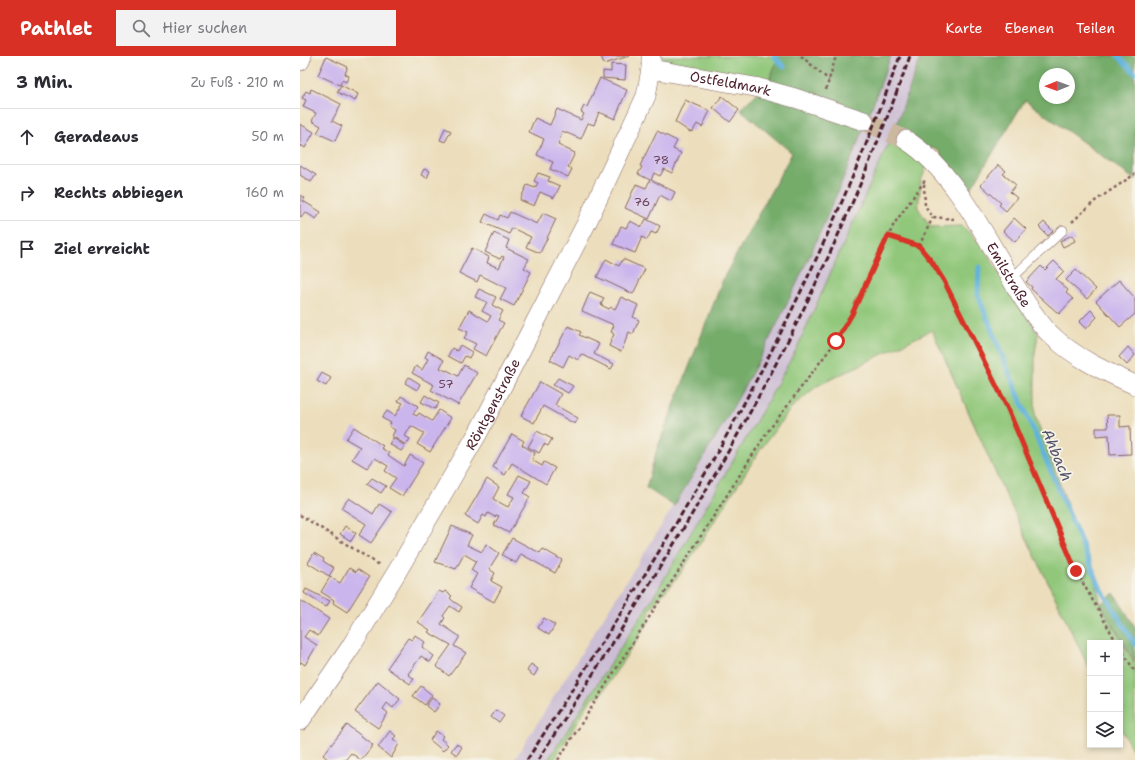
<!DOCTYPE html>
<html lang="de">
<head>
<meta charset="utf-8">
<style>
	body { margin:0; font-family:"Shantell Sans",sans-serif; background:#f2f2f3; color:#2b2b33 }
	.controls { position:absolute; right:12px; bottom:12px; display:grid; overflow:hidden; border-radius:0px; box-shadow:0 2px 6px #0003 }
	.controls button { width:36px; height:36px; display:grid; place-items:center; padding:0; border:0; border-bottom:1px solid #e1e1e2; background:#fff; color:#2b2b33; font:20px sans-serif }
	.compass { position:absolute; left:739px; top:12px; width:36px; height:36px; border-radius:50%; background:#fff; box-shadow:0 2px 6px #0003; rotate:269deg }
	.stop { position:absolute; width:12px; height:12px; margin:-9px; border:3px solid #d93025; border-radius:50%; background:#fff }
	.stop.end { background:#d93025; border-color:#fff; box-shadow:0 1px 4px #0008 }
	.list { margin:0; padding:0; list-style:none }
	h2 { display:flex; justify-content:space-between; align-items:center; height:52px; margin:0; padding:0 16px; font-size:17px }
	h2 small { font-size:13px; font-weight:400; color:#7c7c81 }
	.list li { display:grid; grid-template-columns:26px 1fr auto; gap:12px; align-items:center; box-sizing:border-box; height:56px; padding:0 16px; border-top:1px solid #e1e1e2 }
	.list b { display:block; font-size:15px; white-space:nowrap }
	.list em { font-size:13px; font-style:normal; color:#7c7c81 }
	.icon { flex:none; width:22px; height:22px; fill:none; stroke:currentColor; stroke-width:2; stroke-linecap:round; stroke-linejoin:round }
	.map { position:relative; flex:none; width:835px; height:704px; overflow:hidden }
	header { display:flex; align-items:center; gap:24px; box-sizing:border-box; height:56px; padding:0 20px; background:#d93025; color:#fff }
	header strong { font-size:19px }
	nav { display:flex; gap:22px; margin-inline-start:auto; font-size:14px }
	.search { width:280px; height:36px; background:#f2f2f3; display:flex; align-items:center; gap:10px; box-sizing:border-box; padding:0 14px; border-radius:0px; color:#7c7c81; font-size:15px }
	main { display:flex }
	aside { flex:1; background:#fff }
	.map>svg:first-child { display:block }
</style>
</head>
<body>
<header>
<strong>Pathlet</strong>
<div class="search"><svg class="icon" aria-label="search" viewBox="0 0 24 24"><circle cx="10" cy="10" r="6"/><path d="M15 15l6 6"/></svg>Hier suchen</div>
<nav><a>Karte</a><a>Ebenen</a><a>Teilen</a></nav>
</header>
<main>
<aside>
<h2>3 Min.<small>Zu Fuß · 210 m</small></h2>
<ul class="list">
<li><svg class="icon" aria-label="ahead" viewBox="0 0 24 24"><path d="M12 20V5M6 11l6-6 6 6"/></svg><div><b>Geradeaus</b></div><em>50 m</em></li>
<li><svg class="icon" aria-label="right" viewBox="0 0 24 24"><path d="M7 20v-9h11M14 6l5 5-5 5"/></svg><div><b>Rechts abbiegen</b></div><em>160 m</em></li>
<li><svg class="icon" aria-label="arrive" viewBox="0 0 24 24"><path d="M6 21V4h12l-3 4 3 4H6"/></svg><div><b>Ziel erreicht</b></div></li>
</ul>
</aside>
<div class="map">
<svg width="835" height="704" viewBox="0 0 835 704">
	<rect width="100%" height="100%" fill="#f7f3e8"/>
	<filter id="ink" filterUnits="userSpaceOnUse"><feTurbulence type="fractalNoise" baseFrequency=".025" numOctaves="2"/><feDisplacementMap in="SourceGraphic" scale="8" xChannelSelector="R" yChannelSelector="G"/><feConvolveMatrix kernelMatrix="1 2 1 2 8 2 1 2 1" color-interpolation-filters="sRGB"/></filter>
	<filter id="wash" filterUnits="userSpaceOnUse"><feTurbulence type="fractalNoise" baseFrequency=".012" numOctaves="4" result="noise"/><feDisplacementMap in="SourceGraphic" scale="16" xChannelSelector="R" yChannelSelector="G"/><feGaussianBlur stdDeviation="0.9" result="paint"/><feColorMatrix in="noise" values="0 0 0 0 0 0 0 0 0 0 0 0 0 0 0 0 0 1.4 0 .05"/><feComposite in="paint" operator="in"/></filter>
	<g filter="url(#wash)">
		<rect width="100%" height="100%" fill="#ecdebc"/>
		<path fill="#ccbed4" d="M591,0H621L592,81L497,292L465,350L354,540L248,704H214L400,408L509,202L567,64Z"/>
		<path fill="#91c77a" stroke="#6e7352" d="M360,0H479L468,27L369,7Z
			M590,84L627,109L621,125L618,152L631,171L662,170L681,188L738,278L735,297V360L793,519L801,548L835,609V699L820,671V587H790V614L700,427L632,274L517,330L492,351L460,394L381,517L350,553L348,567L300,640L292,642L254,704H248L354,540L465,350L497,292Z"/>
		<path fill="#74ac6a" stroke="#5f664a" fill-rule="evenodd" d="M479,0H591C552,106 508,211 455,311C430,358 402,404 374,450L346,432L357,393L424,221L492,97L440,53L468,27Z
			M621,0H835V124L725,44L666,141L638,94L592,81ZM745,18H769V42H745Z
			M814,537L835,571V606L801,548Z"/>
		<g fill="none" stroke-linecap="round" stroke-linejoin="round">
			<path stroke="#61b2dc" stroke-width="5" d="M474,0L484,11
				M818,0L835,17
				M679,211L678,239L712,324L800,531L835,588"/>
		</g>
		<g id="blocks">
			<path fill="#cbb5ed" d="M301,0H329L304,8Z
				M26,1L46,10L47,13L45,18L49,20L46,26L42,24L40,29L18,19Z
				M311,8L326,9L325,24L303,22V15L311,16Z
				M300,22L327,34L315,63L299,56L294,69L288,67L281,83L262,75L258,89L275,97L268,111L272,113L268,121L250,113L253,106L237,99L244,83L229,76L235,62L250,69L257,53L281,64L284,58L281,56L284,50L287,51Z
				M41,29L58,38L55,45L37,36Z
				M11,33L41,48L32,65L42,70L35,85L17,77L21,70L12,65L16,57L3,51L6,44L2,42L6,35L10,37Z
				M422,40L439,54L430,66L413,52Z
				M385,44L410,55L402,71L397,68L393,75L390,76L375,66Z
				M0,68L14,76L5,92L1,89L0,91Z
				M145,72L151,75L145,86L140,84Z
				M357,75L377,85L373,93L381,97L372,117L364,113L360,120L354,117L351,124L375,136L371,145L360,139L349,163L325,152L336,128L346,132L350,124L338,118L342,111L340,110Z
				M0,109L16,119L11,126L0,119Z
				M698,109L706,115L703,118L716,129L710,136L717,142L706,155L699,149L701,147L681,129Z
				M124,113L130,115L127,122L121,119Z
				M238,117L250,121L248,125L260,130L254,142L240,136L234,150L220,144L227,129L235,132L238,127L234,125Z
				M0,139L5,142L3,145L21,156L16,163L5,156L1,161L0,160Z
				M210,156L237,168L243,157L256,163L240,197L226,191L231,181L212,172L209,178L182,166L186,158L198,164L200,159L207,162Z
				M714,162L726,173L715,186L703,175Z
				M346,163L360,170L356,178L351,176L347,184L342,181L335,197L313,188L321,170L326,172L330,165L342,171Z
				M744,166L753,175L748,180L739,171Z
				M194,177L209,184L206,192L229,203L224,212L231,216L214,250L200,243L206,232L180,219L177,226L159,217L172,192L189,201L187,207L199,212L204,201L202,200L200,203L185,196Z
				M772,179L775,185L763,191L760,185Z
				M306,203L319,210L323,203L345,213L333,238L297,221Z
				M754,205L764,215L756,223L768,234L766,237L773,243L759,258L731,233L732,231L726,226L741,210L745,214Z
				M776,214L796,233L787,243L766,224Z
				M819,224L835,242V258L820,271L796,245Z
				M179,233L196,241L192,249L203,255L198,264L204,267L186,300L173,293L176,288L164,282L168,276L159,272L169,254L188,265L191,260L182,255L187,246L175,241Z
				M290,236L304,242L301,249L309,253L311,251L315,253L321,241L338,249L333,261L339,264L333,278L329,276L321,296L309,290L314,278L311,276L314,269L282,255Z
				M791,254L797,261L786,273L779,266Z
				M268,270L281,276L279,279L299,288L294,298L314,308L311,313L281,298L278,304L269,299L263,311L250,304Z
				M160,289L172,296L169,302L165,300L161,307L148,300L152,292L157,295Z
				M828,291L835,299L827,309L819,301Z
				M128,295L144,304L140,312L146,315L147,314L158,320L164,309L177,317L158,349L131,334L134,329L112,317L116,310L122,314L128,303L125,301Z
				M22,317L31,322L26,330L17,325Z
				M109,321L120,328L117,334L105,327Z
				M258,322L273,330L268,337L253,329Z
				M240,326L261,338L255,349L278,362L275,368L243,350L234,367L221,360Z
				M125,339L139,347L135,353L121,346Z
				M101,340L118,350L113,358L117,360L119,357L132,365L139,354L151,362L130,396L117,388L124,377L111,370L105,380L110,383L106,389L92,380L95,374L89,370L91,367L82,362L87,355L95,360L103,347L98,345Z
				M807,359H820V371L830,370L831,398L810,399L809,379L796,380V372H808Z
				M54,371L83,390L81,392L89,397L88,399L104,410L110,399L123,407L102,440L89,432L96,422L85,415L88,410L75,402L67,412L52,403L60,391L46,383Z
				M237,375L252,383L248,390L244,388L239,397L228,391Z
				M212,378L224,385L222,389L235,397L232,404L242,410L244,406L255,412L246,428L212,407L205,419L193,411Z
				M93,382L105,390L101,395L89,388Z
				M219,419L231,425L224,437L230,441L209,477L194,469L199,460L196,459L195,461L188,457L186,461L183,459L178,468L165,460L187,423L199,431L193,443L208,451L214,441L208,438Z
				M72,422L86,430L81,437L67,428Z
				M49,442L73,458L79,448L92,456L71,487L59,479L66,468L41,452Z
				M45,470L56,477L51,485L40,478Z
				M152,470L172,479L167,489L182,496L186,488L199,497L189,513L195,517L191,525L202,531L194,546L169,532L177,518L171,514L176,505L164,498L156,513L135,506Z
				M212,482L240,497L243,493L262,504L255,517L221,498L216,507L202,499Z
				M14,497L24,503L23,505L34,512L29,520L8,507Z
				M49,512L56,516L57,513L69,521L47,556L33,547L34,544L21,536L30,521L40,527Z
				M6,533L30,545L26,551L4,537Z
				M139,535L143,537L145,535L152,540L150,542L153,545L162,551L159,556L150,550L143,560L145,562L141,568L159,580V582L154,590L166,597L149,620L136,610L151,589L128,576L130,574L118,566Z
				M0,544L29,563L18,580L9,574L4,581L17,589L5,609L1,606L0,608Z
				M244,562L255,569L249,579L238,572Z
				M115,579L125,586L122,591L134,600L130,606L121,600L108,618L114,623L110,628L87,612L108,582L112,584Z
				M231,608L238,613L234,620L227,615Z
				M78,625L100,643L93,652L87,647L83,653L88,657L78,672L55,656Z
				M121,630L132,639L125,649L113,640Z
				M132,642L140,648L134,656L126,650Z
				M196,654L204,660L199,667L191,661Z
				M47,669L73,689L61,704L51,697L46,703L47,704H29L23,699Z
				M90,675L96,680L93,683L99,688L91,702L78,691Z
				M136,675L143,680L141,683L148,689L143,695L130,684Z
				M156,688L162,691L157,699L151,695Z"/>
		</g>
	</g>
	<g filter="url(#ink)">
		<use href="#blocks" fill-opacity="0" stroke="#83625e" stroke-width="1"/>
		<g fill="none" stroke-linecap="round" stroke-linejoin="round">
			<path stroke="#ccb89f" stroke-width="19" stroke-dasharray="19 10" stroke-linecap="butt" d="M564,65L606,84"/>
			<g stroke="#83625e" stroke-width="10">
				<path id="lane" d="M711,223L763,174"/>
			</g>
			<g stroke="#83625e" stroke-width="20">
				<g id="street">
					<path id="s1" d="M351,1V13L455,31L495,42L564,65"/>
					<path d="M0,5L2,0"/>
					<path id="s2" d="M606,84C654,114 686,183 716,231C726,247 736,264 750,278C775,302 804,315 835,329"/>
					<path id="s3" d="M0,665L50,592L95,519L178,377L286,168L346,40L351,13"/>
				</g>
			</g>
			<path stroke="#83625e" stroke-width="2.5" stroke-dasharray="3 3" stroke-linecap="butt" d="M501,0L529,24
				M526,34L536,0
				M624,128L625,150L633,161L654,163
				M772,166L795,145L835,118
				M588,180L619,190L632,206L644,225L707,351L776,515L817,587
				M619,190L633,161
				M0,459L81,510
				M820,591L835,616
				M258,704L466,378L536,285L552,258L594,168L626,123"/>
			<use href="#lane" stroke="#fff" stroke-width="9"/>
			<use href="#street" stroke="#fff" stroke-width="19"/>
			<path stroke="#4a1f2b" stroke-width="3" stroke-dasharray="6 3" stroke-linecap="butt" d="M227,704C301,588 377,473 442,351C503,238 556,121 600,0
				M238,704C311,590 384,477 449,358C512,244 566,123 610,0"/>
		</g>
	</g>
	<g fill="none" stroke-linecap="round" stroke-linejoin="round" filter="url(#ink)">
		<path stroke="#d93025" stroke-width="5" d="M536,285L552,258L588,180L619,190L632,206L644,225L707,351L776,515"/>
	</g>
	<g text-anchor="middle" stroke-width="3.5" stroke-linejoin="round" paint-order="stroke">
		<g font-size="12" fill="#6a445c">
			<text x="361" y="108">78</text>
			<text x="342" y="150">76</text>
			<text x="146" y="332">57</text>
		</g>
		<g font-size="14" fill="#4a1f2b" stroke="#f7f3e8">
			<text dy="5" stroke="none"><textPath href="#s1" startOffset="93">Ostfeldmark</textPath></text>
			<text dy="5" stroke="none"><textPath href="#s2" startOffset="171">Emilstraße</textPath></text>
			<text dy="5" stroke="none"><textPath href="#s3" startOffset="371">Röntgenstraße</textPath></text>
		</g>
		<g font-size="15" font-style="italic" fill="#525269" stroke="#f7f3e8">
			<text transform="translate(757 399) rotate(67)" y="5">Ahbach</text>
		</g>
	</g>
</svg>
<div class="controls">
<button>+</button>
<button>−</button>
<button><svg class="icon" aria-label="layers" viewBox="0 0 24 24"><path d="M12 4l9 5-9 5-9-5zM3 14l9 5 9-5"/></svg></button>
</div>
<svg class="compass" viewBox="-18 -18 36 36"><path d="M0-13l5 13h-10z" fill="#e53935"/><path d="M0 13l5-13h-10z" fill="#7c7c81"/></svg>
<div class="stop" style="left:536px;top:285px"></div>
<div class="stop end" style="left:776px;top:515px"></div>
</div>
</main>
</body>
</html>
